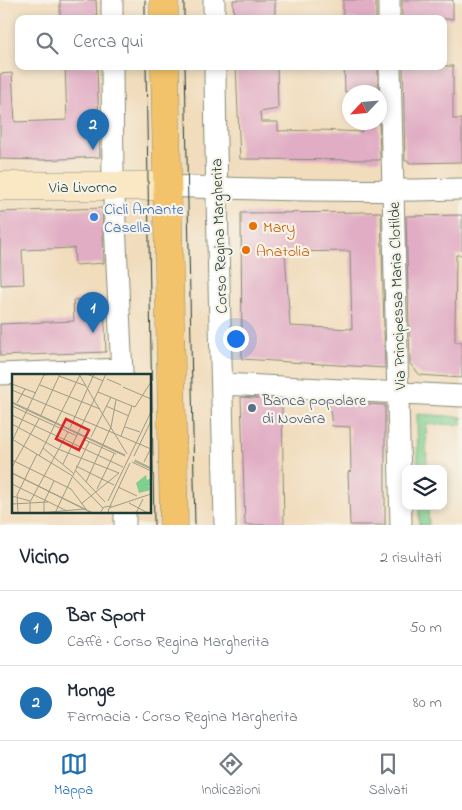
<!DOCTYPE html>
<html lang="it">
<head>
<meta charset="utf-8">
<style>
	body { margin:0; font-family:"Indie Flower",sans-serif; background:#f2f2f3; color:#1f2937 }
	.controls { position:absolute; right:15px; bottom:15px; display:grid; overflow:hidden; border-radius:10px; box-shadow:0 2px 8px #0003 }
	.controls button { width:45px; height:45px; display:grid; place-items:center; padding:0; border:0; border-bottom:1px solid #e0e1e3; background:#fff; color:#1f2937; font:25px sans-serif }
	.compass { position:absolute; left:342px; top:85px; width:45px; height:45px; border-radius:50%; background:#fff; box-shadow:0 2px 8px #0003; rotate:244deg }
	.you { position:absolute; left:235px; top:338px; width:18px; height:18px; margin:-12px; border:4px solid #fff; border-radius:50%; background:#1a73e8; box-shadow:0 0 0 8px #1a73e833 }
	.badge { display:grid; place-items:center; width:32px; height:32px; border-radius:50%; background:#1f6fb2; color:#fff; font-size:16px; font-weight:700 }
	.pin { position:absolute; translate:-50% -41px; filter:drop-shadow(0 1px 2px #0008) }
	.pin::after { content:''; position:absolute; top:26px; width:18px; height:15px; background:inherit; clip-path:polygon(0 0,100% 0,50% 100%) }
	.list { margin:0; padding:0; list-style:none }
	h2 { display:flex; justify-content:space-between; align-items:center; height:65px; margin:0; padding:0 20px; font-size:21px }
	h2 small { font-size:16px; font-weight:400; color:#747a83 }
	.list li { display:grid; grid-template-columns:32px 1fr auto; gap:15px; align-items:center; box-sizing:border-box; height:75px; padding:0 20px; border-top:1px solid #e0e1e3 }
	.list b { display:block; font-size:19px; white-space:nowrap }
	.list p { margin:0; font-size:16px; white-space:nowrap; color:#747a83 }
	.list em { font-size:16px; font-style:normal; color:#747a83 }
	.icon { flex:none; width:28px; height:28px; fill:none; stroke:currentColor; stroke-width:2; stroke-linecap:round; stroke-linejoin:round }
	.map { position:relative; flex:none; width:462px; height:525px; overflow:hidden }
	.search { position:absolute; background:#fff; box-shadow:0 2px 8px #0003; left:15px; right:15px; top:15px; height:55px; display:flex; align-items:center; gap:12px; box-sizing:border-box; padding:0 18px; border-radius:10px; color:#747a83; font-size:19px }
	.sheet { height:215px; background:#fff }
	nav { display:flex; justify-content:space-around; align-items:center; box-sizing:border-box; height:70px; border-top:1px solid #e0e1e3; background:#fff; font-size:14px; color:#747a83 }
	nav a { display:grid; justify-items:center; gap:2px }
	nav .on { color:#1f6fb2 }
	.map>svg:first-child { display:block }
</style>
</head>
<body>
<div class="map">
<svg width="462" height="525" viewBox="0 0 462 525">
	<rect width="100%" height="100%" fill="#f7f3e8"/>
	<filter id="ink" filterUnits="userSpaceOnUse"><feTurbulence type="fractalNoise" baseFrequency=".02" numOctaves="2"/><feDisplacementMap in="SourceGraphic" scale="10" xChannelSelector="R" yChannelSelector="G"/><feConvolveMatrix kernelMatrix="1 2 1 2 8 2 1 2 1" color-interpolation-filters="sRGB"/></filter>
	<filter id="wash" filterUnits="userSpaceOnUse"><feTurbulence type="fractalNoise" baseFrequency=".0096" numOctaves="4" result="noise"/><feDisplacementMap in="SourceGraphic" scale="20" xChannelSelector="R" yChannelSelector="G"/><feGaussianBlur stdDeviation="1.12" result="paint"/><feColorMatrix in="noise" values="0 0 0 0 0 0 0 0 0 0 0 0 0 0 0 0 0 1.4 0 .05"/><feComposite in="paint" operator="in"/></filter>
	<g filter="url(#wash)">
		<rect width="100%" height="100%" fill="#f1dcbc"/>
		<path fill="#81cf8e" stroke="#508661" d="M417,414L462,417V425L426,424L427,469H418Z
			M419,506H428L429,525H419Z"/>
		<g id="blocks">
			<path fill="#e1adc4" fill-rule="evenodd" d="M60,0H96L97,19H60Z
				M233,0H275V19H234Z
				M343,0H376V19H343Z
				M402,0H453V19H402Z
				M65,66H97L100,157L43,160L0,159V74L12,73L15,122L67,120Z
				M236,66H277L278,109L260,112L261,122H278V131L320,130L362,132V122H379L380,160L240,159Z
				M344,66H378V92H345Z
				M403,66H453V119H462V162L409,163V161H405Z
				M102,208L104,263L75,265L74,248L22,250L24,284L1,285L0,212Z
				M381,212L385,368L242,359L241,213ZM350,251L352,329L290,326L285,252Z
				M462,215V255H456L455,326V342H462V378L420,375L410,364L406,216Z
				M104,299L106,352L0,356V324L74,321L73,300Z
				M241,397L282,400L284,525H245Z
				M329,402L385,405V525H350L348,472L351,471L350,427L332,426Z"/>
		</g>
	</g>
	<g filter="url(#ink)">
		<use href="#blocks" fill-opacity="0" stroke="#888c78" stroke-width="1"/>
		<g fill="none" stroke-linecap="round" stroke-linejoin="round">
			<g stroke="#888c78" stroke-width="23">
				<path id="street" d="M112,0V19
					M214,0V19
					M389,0V19
					M112,66L113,177L122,375
					M215,66C216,219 222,372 225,525
					M390,66L401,525
					M167,186C265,190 364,192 462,189
					M0,374L122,369
					M222,384L462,396
					M125,511V525"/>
			</g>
			<g stroke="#888c78" stroke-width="29">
				<path id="secondary" d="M0,186H167"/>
			</g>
			<g stroke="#888c78" stroke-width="29">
				<path id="primary" d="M164,0V19
					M165,66L174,525"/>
			</g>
			<use href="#street" stroke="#fff" stroke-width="21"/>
			<use href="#secondary" stroke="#fae7c3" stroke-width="28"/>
			<use href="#primary" stroke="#f2c36a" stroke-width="28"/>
			<path stroke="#1f3d34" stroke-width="1" d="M145,0V19
				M184,0V19
				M146,66L154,525
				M185,66L195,525"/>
		</g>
	</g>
	<circle fill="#3f7fe0" stroke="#f7f3e8" stroke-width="2" cx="94" cy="217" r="5"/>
	<g fill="#e8710a" stroke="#f7f3e8" stroke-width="2">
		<circle cx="253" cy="226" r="5"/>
		<circle cx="246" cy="250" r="5"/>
	</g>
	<circle fill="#5c6f8a" stroke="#f7f3e8" stroke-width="2" cx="252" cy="408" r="5"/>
	<g text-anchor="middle" stroke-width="4.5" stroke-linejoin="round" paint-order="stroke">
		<g font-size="16" fill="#1f3d34" stroke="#f7f3e8">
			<text x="83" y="192">Via Livorno</text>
			<text transform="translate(218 236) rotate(-92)" y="6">Corso Regina Margherita</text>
			<text transform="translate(396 296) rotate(-92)" y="6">Via Principessa Maria Clotilde</text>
		</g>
		<g font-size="16" fill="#366cbe" stroke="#f7f3e8" text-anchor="start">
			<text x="104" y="214">Cicli Amante<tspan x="104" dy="18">Casella</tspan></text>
		</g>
		<g font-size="16" fill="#c56008" stroke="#f7f3e8" text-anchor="start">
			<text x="263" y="232">Mary</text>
			<text x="256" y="256">Anatolia</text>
		</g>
		<g font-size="16" fill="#4e5e75" stroke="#f7f3e8" text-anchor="start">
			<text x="262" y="405">Banca popolare<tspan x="262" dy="18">di Novara</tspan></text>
		</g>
	</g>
	<g transform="translate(12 374)">
		<rect width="139" height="139" fill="#f1dcbc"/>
		<path d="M134,101L135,106L139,104V112L135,113H139V116L127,119L124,109Z" fill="#81cf8e"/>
		<path fill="none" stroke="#9d9c86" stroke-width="1" d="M75,0L91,7M94,0L82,26L115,80M47,2L74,12M95,5L109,11M0,10L24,19M28,11L88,35M111,13L139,25M0,16L139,75M86,18L120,32M0,28L113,81M0,29L113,82M5,29L13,15M0,32L65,62M94,32L117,42M120,32L123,33L139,8M0,41L111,93M29,41L48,0M0,50L46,75L107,99M113,53L128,58M58,54L82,0M109,62L120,32M79,63L99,23M0,65L59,101L91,134M1,65L32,1L40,0M71,65L104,80M31,74L61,99M27,82L68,1M122,82L139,47M0,86L59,115L74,135M123,86L139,94M122,87L139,95M120,88L139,97M132,88L139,74M51,90L82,26L67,0M64,92L102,111M0,93L27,45M63,96L93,128M0,99L80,139M0,99L81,139M74,108L99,53L104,26M0,110L55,137M106,113L125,122M85,115L102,80M0,122L18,127M96,127L139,38M117,129L136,139M0,130L36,128M69,130L107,99M98,132L118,89M6,139L5,121L25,80M18,139V128L56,58M26,139L73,135M32,139V128L42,107M43,139L77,68M88,139L92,133L100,132M96,139L97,134L139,120M124,139L131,125"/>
		<path fill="#d62828" fill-opacity="0.15" stroke="#d62828" stroke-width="2.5" d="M54,45L77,56L67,76L44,65Z"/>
		<rect width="139" height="139" fill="none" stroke="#1f3d34" stroke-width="2.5"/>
	</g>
</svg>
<div class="controls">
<button><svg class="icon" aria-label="layers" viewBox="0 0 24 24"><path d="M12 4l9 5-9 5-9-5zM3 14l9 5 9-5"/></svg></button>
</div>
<svg class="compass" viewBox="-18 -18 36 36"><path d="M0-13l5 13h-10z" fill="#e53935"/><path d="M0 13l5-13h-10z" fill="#747a83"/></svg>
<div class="you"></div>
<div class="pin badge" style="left:93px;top:333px">1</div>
<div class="pin badge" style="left:93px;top:150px">2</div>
<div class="search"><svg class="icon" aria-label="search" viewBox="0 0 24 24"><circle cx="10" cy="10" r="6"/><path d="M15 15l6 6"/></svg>Cerca qui</div>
</div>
<section class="sheet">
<h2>Vicino<small>2 risultati</small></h2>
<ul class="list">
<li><span class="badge">1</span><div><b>Bar Sport</b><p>Caffè · Corso Regina Margherita</p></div><em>50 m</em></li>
<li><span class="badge">2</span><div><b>Monge</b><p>Farmacia · Corso Regina Margherita</p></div><em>80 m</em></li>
</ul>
</section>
<nav>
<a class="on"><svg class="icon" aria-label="map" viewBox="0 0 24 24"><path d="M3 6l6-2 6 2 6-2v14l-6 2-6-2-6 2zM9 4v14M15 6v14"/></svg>Mappa</a>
<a><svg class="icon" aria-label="directions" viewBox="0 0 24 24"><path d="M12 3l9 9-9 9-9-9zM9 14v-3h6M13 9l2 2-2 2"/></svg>Indicazioni</a>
<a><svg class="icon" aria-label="saved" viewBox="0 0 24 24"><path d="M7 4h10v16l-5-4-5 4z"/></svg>Salvati</a>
</nav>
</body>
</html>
